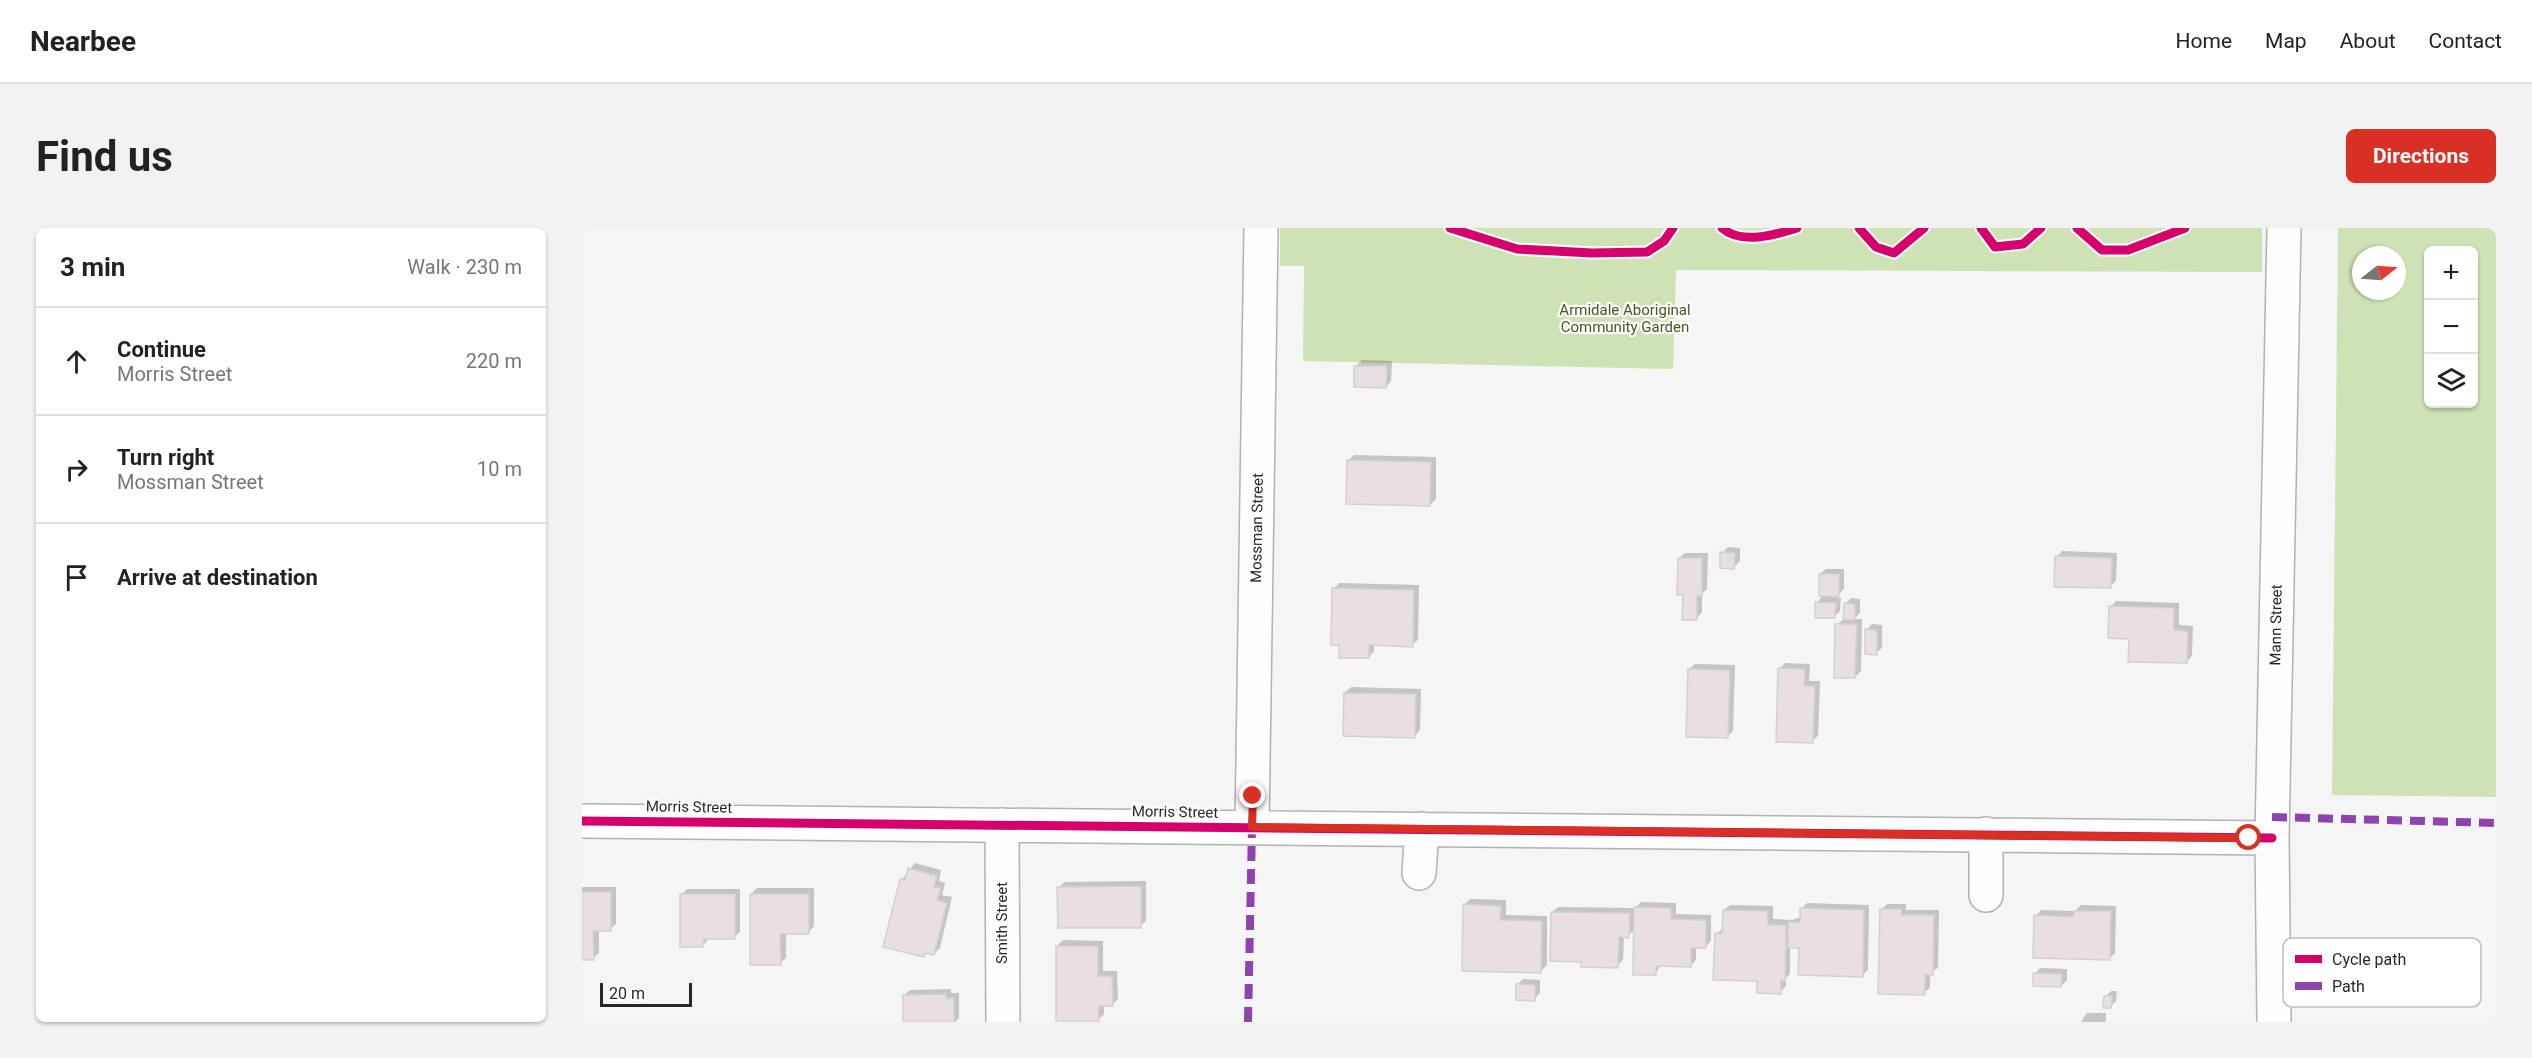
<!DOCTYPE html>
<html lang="en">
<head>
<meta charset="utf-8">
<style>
	body { margin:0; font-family:Roboto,sans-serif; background:#f2f2f2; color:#222 }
	.controls { position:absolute; right:18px; top:18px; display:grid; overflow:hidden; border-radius:9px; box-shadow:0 2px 4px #0004 }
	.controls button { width:54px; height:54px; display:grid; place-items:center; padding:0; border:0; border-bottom:2px solid #e0e0e0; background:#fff; color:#222; font:30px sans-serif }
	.compass { position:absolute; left:1770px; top:18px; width:54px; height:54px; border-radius:50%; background:#fff; box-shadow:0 2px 4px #0004; rotate:73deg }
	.scale { position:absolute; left:18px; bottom:15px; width:92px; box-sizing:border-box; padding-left:6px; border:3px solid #272728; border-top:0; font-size:16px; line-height:21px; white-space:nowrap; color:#272728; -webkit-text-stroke:4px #fff; paint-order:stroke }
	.stop { position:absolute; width:18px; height:18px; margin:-14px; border:4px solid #d93025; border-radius:50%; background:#fff }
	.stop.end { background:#d93025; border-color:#fff; box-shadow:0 2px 6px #0008 }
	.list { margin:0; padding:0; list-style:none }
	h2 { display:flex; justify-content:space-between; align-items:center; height:78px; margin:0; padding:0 24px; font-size:26px }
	h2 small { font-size:20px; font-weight:400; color:#767676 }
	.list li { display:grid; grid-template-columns:39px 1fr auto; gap:18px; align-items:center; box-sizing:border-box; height:108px; padding:0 24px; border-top:2px solid #e0e0e0 }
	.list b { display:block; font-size:22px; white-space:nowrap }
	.list p { margin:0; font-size:20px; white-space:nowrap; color:#767676 }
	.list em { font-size:20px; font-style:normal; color:#767676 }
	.icon { flex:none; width:33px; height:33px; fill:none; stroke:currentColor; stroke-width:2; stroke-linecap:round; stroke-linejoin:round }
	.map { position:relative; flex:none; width:1914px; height:794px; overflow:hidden; border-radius:9px }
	header { display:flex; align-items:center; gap:36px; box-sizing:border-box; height:84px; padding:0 30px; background:#fff; border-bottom:2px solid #e0e0e0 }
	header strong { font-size:28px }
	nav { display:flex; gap:33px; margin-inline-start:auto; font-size:21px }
	.intro { display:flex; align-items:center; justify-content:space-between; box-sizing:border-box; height:144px; padding:0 36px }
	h1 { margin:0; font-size:42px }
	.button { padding:15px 27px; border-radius:9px; background:#d93025; color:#fff; font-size:21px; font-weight:700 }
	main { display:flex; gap:36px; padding:0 36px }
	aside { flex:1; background:#fff; border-radius:9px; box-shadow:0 2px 4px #0004 }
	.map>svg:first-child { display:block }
</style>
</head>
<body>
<header>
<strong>Nearbee</strong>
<nav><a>Home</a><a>Map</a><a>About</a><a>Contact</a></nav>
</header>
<div class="intro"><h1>Find us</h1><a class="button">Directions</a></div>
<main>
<aside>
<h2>3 min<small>Walk · 230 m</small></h2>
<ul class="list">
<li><svg class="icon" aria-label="ahead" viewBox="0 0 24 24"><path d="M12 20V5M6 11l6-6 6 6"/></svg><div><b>Continue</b><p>Morris Street</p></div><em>220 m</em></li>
<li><svg class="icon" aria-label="right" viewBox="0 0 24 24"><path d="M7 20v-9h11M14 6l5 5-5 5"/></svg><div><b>Turn right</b><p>Mossman Street</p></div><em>10 m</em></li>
<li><svg class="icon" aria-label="arrive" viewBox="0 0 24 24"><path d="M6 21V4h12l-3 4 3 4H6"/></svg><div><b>Arrive at destination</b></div></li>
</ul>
</aside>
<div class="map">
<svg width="1914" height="794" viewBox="0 0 1914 794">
	<rect width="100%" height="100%" fill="#f5f5f5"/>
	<path fill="#cfe2b5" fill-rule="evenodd" d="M698,0H1680V44L1094,42L1091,141L721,133L722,38H698Z
		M1756,0H1914V569L1750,567ZM1892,22V176H1846V22ZM1779,27H1815V63H1779Z"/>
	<path fill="#0003" d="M780,132L810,133L809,153L804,159L774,138Z
		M772,227L854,229V271L848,277L766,233Z
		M1146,319L1158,320V333L1152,339L1140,325Z
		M1480,323L1535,325L1534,353L1528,359L1475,329Z
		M1103,325H1126L1125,361L1120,365V384L1115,390L1102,366L1097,330Z
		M1244,341H1262V361L1254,369L1259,370L1258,383L1252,389L1234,375L1242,367L1238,346Z
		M757,355L837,357L836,412L830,417L792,416V423L787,429L752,361Z
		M1269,370L1278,371V385L1272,391H1280L1279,443L1273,449L1255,396L1263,391V376Z
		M1534,373L1597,375V397L1611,398L1610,428L1604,434L1548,409L1528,379Z
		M1290,396L1300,397V420L1294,425L1285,402Z
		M1203,435L1228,436L1227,453H1238L1236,508L1230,513L1197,441Z
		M1113,436L1153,437L1151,503L1145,509L1107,441Z
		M769,459L839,461L838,502L833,508L763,465Z
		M333,635L359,642L357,653L363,655L360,667L370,669L358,720L352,726L345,724L341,728L320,651Z
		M564,653V693L558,698L477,659L483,654Z
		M0,659H34V696L28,701L17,702V725L11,730H0Z
		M175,660H232V698L227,704H204V730L198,735L169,666Z
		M105,661H158V704L152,709L127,710L121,718L99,667Z
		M888,671L924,672V687L965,688V737L959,743L882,677Z
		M1059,674L1094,675V686L1129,687V713L1123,719H1114V732L1108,738L1079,737L1073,746L1053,701L1046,708H1042L1041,732L1035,738L1000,733L970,684L976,679L1053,680Z
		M1225,675L1287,677L1286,742L1280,747L1218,719H1208V746L1204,750V758L1198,764L1177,751L1134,706L1142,700V682L1148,677L1191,678V691L1210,692L1219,689V681Z
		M1305,676H1324V682H1357L1356,740L1348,745V760L1342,765L1300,681Z
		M1499,677L1534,678L1533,725L1527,731L1454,688L1459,682L1493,683Z
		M481,712L521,713V743H535L536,771L530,777H522V786L516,792L475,718Z
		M1458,740L1485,741V752L1479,758L1453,746Z
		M941,751L958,752V765L952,771L935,757Z
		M369,761V765H377V790L373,794H322V767L328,762Z
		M1529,763H1535L1534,773L1528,779L1523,769Z
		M1505,785H1524V794H1499Z"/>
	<path fill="#e9dee3" stroke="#d1d1d1" stroke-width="1.5" d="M772,138H805L804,160L772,159Z
		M765,232L849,234L848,278L764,276Z
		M1138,324L1153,325L1152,341L1138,340Z
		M1473,328L1530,330L1529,360L1472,359Z
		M1096,330H1120V368H1115V392H1100L1101,367H1095Z
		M1237,346H1257V369L1237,368Z
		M750,360L832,362L831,419L787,417V430H757V417H749Z
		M1233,374L1254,375L1253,390H1233Z
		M1262,375L1273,376V392H1261Z
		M1527,378L1592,380V402L1606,403L1605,435L1546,434L1547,411L1526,410Z
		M1253,396H1275L1273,450H1252Z
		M1283,401L1295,402V427L1283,426Z
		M1196,440L1223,441L1222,458H1233L1231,515L1194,514Z
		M1106,441L1148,442L1146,510L1104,509Z
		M762,465L834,466L833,510L761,508Z
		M326,640L355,648L352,659L359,660L355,672L365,675L352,727L343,725L342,729L301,719L318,651L323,652Z
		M559,658V700H476L475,659Z
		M0,664H29V703H11L12,732H0Z
		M98,666H153V711H122L121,719H98Z
		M168,666H227V706H198L199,737H168Z
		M881,676L919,678L918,692L960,693L959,745L880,743Z
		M1052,679L1089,680V691L1124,692V720H1109V739L1074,738V747H1051Z
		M1218,680L1282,682L1281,749L1216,747L1217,720H1206V694H1218Z
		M1298,681H1320L1319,687H1352L1351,747H1343V767L1296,766Z
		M1141,682L1186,683V697H1204L1203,753H1199V766L1175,765V753L1131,752L1133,705L1140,706Z
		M1492,683H1529L1528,732L1451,730L1452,687L1491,689Z
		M969,684L1048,685L1047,710L1037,709L1036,740L999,739V734L968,733Z
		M474,718H516V748H530L531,778H517V793H474Z
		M1451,745L1480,746L1479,759L1451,758Z
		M934,756L953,757V773L934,772Z
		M364,766V770H372V794H321V767Z
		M1522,768H1530L1529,780H1521Z"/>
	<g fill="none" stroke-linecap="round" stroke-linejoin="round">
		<g stroke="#b1b1b1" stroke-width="36">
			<path id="minor" d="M0,593L1690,610
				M420,597L421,794
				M670,599L679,0
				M1404,606V667
				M837,645L840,601
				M1692,794L1690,610L1702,0"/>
		</g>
		<use href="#minor" stroke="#fefefe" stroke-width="33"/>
		<path stroke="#8e44ad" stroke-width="8" stroke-dasharray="15 8" stroke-linecap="butt" d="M1690,589L1914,595
			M666,794L670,599"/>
		<g stroke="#fff" stroke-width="13">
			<path id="cycleway" d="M868,0L935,21L1010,25L1065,24L1082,13L1091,0
				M1140,0C1159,17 1193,7 1215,0
				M1277,0L1294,19L1312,25L1342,0
				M1399,0L1413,19L1441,16L1459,0
				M1495,0L1520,22H1546L1603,0
				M0,593L1690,610"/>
		</g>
		<use href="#cycleway" stroke="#d6006c" stroke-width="9"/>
	</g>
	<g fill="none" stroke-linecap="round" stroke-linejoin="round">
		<path stroke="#d93025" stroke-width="8" d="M671,568L670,599L1667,610"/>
	</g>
	<g text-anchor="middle" stroke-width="4.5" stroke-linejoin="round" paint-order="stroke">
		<g font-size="15" fill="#43591e" stroke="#fff">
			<text x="1043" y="87">Armidale Aboriginal<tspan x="1043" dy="17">Community Garden</tspan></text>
		</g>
		<g font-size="15" fill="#272728" stroke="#fff">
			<text transform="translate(675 300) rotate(-89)" y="5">Mossman Street</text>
			<text transform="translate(1694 397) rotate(-89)" y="5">Mann Street</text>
			<text transform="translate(107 579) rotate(1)" y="5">Morris Street</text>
			<text transform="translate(593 584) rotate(1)" y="5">Morris Street</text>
			<text transform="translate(420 695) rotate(-90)" y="5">Smith Street</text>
		</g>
	</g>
	<rect x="1701" y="710" width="198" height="69" rx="9" fill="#fff" stroke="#bebebe" stroke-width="1.5"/>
	<rect x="1713" y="727" width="27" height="8" fill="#d6006c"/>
	<rect x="1713" y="754" width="27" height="8" fill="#8e44ad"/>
	<g font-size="16" fill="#272728">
		<text x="1750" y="737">Cycle path</text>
		<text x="1750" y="764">Path</text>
	</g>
</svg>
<div class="controls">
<button>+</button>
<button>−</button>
<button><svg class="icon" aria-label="layers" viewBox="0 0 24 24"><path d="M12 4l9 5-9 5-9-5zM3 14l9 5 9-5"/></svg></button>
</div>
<svg class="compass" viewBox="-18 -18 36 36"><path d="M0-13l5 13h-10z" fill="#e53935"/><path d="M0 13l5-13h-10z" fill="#767676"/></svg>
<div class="scale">20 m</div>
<div class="stop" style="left:1667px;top:610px"></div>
<div class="stop end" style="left:671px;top:568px"></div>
</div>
</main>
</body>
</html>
